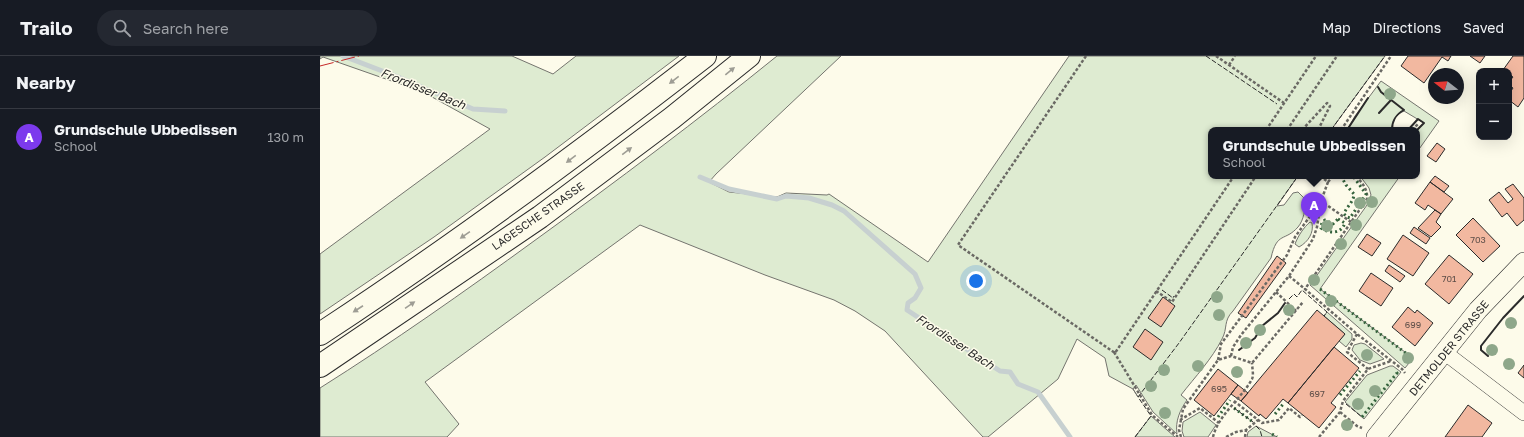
<!DOCTYPE html>
<html lang="en">
<head>
<meta charset="utf-8">
<style>
	body { margin:0; font-family:"Golos Text",sans-serif; background:#242831; color:#f1f3f6 }
	.controls { position:absolute; right:12px; top:12px; display:grid; overflow:hidden; border-radius:8px; box-shadow:0 4px 16px #0002 }
	.controls button { width:36px; height:36px; display:grid; place-items:center; padding:0; border:0; border-bottom:1px solid #363941; background:#171b24; color:#f1f3f6; font:20px sans-serif }
	.compass { position:absolute; left:1108px; top:12px; width:36px; height:36px; border-radius:50%; background:#171b24; box-shadow:0 4px 16px #0002; rotate:287deg }
	.you { position:absolute; left:656px; top:225px; width:14px; height:14px; margin:-10px; border:3px solid #fff; border-radius:50%; background:#1a73e8; box-shadow:0 0 0 6px #1a73e833 }
	.badge { display:grid; place-items:center; width:26px; height:26px; border-radius:50%; background:#7c3aed; color:#fff; font-size:13px; font-weight:700 }
	.pin { position:absolute; translate:-50% -33px; filter:drop-shadow(0 1px 2px #0008) }
	.pin::after { content:''; position:absolute; top:21px; width:14px; height:12px; background:inherit; clip-path:polygon(0 0,100% 0,50% 100%) }
	.popup { position:absolute; left:888px; top:71px; width:212px; height:52px; box-sizing:border-box; display:grid; place-content:center; border-radius:8px; background:#171b24; filter:drop-shadow(0 1px 3px #0005); font-size:13px; white-space:nowrap; color:#9ea1a6 }
	.popup b { font-size:15px; color:#f1f3f6 }
	.popup::after { content:''; position:absolute; left:50%; top:100%; margin-left:-8px; border:8px solid transparent; border-top-color:#171b24 }
	.list { margin:0; padding:0; list-style:none }
	h2 { display:flex; justify-content:space-between; align-items:center; height:52px; margin:0; padding:0 16px; font-size:17px }
	h2 small { font-size:13px; font-weight:400; color:#9ea1a6 }
	.list li { display:grid; grid-template-columns:26px 1fr auto; gap:12px; align-items:center; box-sizing:border-box; height:56px; padding:0 16px; border-top:1px solid #363941 }
	.list b { display:block; font-size:15px; white-space:nowrap }
	.list p { margin:0; font-size:13px; white-space:nowrap; color:#9ea1a6 }
	.list em { font-size:13px; font-style:normal; color:#9ea1a6 }
	.icon { flex:none; width:22px; height:22px; fill:none; stroke:currentColor; stroke-width:2; stroke-linecap:round; stroke-linejoin:round }
	.map { position:relative; flex:none; width:1204px; height:381px; overflow:hidden }
	header { display:flex; align-items:center; gap:24px; box-sizing:border-box; height:56px; padding:0 20px; background:#171b24; border-bottom:1px solid #363941 }
	header strong { font-size:19px }
	nav { display:flex; gap:22px; margin-inline-start:auto; font-size:14px }
	.search { width:280px; height:36px; background:#242831; display:flex; align-items:center; gap:10px; box-sizing:border-box; padding:0 14px; border-radius:22px; color:#9ea1a6; font-size:15px }
	main { display:flex }
	aside { flex:1; background:#171b24 }
	.map>svg:first-child { display:block }
</style>
</head>
<body>
<header>
<strong>Trailo</strong>
<div class="search"><svg class="icon" aria-label="search" viewBox="0 0 24 24"><circle cx="10" cy="10" r="6"/><path d="M15 15l6 6"/></svg>Search here</div>
<nav><a>Map</a><a>Directions</a><a>Saved</a></nav>
</header>
<main>
<aside>
<h2>Nearby<small></small></h2>
<ul class="list">
<li><span class="badge">A</span><div><b>Grundschule Ubbedissen</b><p>School</p></div><em>130 m</em></li>
</ul>
</aside>
<div class="map">
<svg width="1204" height="381" viewBox="0 0 1204 381">
	<rect width="100%" height="100%" fill="#fdfbea"/>
	<path fill="#deebd1" stroke="#74746e" d="M0,0H192L233,18L256,0H359L225,101L114,181L0,258V198L170,73L103,36L3,1L0,3Z
		M457,0H521L396,118L389,126L409,136L457,141L466,137L507,139L509,138L608,206L749,0H1065L1011,74H891V120H978L957,150L964,149L973,137L978,136L986,144C985,153 984,164 978,171C965,186 957,175 951,202L913,255C903,265 908,272 902,283C892,303 875,321 861,339L867,344C860,354 855,365 857,378L833,356L816,329L813,333L818,341L813,333L789,320L785,302L757,283L738,323L668,381H663L565,275L535,255L514,244L445,219L320,169L105,326L139,368L127,381H0V332C73,286 144,236 214,185C297,125 378,64 457,0Z
		M1061,25L1119,65L1097,96V74L1104,67L1084,55C1075,59 1072,65 1072,74H1027L1035,60Z
		M1040,120H1080L1000,233L1093,302L1085,312L990,229L1047,149L1051,139L1049,132Z
		M990,166L992,167C994,177 988,186 979,191L975,188C978,180 984,171 990,166Z
		M1007,256L1032,278V283L1026,291L1019,285L1025,278L1004,260Z
		M1041,287L1045,288L1064,303L1050,308L1040,304L1032,294L1034,289Z
		M1070,310H1073L1081,316L1044,363L1025,346L1047,319Z
		M880,356L896,369L888,381H864L862,375L863,366Z
		M831,360L855,381H815Z
		M936,370L957,381H927L928,376Z"/>
	<g fill="none" stroke-linecap="round" stroke-linejoin="round">
		<path stroke="#c7d0d0" stroke-width="5" d="M23,0L78,21L153,53L185,55
			M380,121L409,133L457,143L466,140L489,142L512,149L524,155L595,218L601,232L595,242L588,247L587,254L680,315L690,316L698,328L718,336L750,381"/>
	</g>
	<path fill="#f2b8a0" stroke="#2b2b2b" d="M1088,0H1131L1128,5L1122,1L1104,27L1081,10Z
		M1150,0H1165L1160,7Z
		M1193,0H1204V42L1198,51L1189,44V38L1193,32L1189,29V26L1193,21L1189,18V15L1183,14Z
		M1117,87L1125,93L1116,106L1107,100Z
		M1115,120L1129,130L1124,136L1110,126Z
		M1110,126L1133,143L1121,158L1108,149L1105,154L1095,147Z
		M1193,128L1204,142V164L1197,170L1187,157L1182,161L1169,144L1179,136L1188,147L1193,143L1185,133Z
		M1115,154L1121,158L1116,166L1121,171L1111,181L1098,172Z
		M1153,162L1180,190L1163,206L1136,179Z
		M1094,171L1110,182L1106,188L1090,177Z
		M1047,178L1061,187L1052,200L1038,191Z
		M1083,179L1109,197L1093,220L1067,203Z
		M1129,199L1153,218L1129,248L1105,228Z
		M957,200L966,207L926,262L918,257Z
		M1069,209L1085,220L1080,226L1065,215Z
		M1051,217L1073,232L1061,250L1039,235Z
		M843,241L855,250L841,271L828,262Z
		M1088,251L1095,257L1097,254L1113,267L1095,290L1072,271Z
		M997,254L1025,278L968,347L963,343L946,363L940,358L939,360L921,345Z
		M825,273L843,286L831,304L813,291Z
		M1014,291L1039,312L1011,347L1016,351L999,372L968,347Z
		M1204,309V322L1198,317Z
		M898,313L918,329L894,360L874,344Z
		M918,329L928,337L921,345L911,338Z
		M1148,349L1172,367L1162,381H1125Z"/>
	<g fill="none" stroke-linecap="round" stroke-linejoin="round">
		<g stroke="#2b2b2b" stroke-width="16">
			<path id="minor" d="M1124,296L1204,357"/>
		</g>
		<g stroke="#2b2b2b" stroke-width="20">
			<path id="tertiary" d="M1056,381L1158,254L1204,206"/>
		</g>
		<g stroke="#2b2b2b" stroke-width="24">
			<path id="trunk" d="M0,278C133,191 260,97 385,0
				M0,310L220,161L352,62L429,0"/>
		</g>
		<path stroke="#6a6964" stroke-width="2.5" stroke-dasharray="3 2" stroke-linecap="butt" d="M766,0L638,189L795,297L914,120
			M896,0L964,47
			M909,9L915,0
			M946,74L996,0
			M967,74L1017,0
			M982,74L1007,47L1010,50L998,74
			M1021,74L1071,0
			M1092,74L1099,67
			M1036,120C1042,127 1048,133 1047,143L985,233L1037,278L1082,313L1085,317
			M1008,126L1013,120
			M969,220L985,233
			M836,235L852,246L936,120
			M956,236L976,255
			M1037,278L1027,296L1048,313
			M794,296L832,359L858,381
			M911,300L913,291L921,279L969,220L993,183L997,171L1001,145L1008,126L1000,120
			M898,304L901,288L967,199L975,181L1001,145L1031,166
			M914,345L942,367L959,364L969,352L980,361L982,359
			M1020,356L1037,370L1042,372
			M860,364L880,352L899,367
			M861,381L859,374L863,353L898,304L911,300L932,307L983,246
			M893,381C898,359 922,342 932,323C934,319 932,311 932,307
			M906,381L916,376L926,374L938,364
			M925,381L926,374
			M999,381L1020,356L1023,345L1048,313L1071,305"/>
		<use href="#minor" stroke="#fdfbea" stroke-width="15"/>
		<use href="#tertiary" stroke="#fdfbea" stroke-width="19"/>
		<use href="#trunk" stroke="#fdfbea" stroke-width="22"/>
		<path stroke="#34623c" stroke-width="3" stroke-dasharray="2 3" stroke-linecap="butt" d="M1021,120L1026,129L1034,138C1034,146 1026,151 1024,158L1027,161L1030,162L1046,138L1033,120
			M1018,163L1025,167C1021,178 1010,178 1001,172L1002,166L1005,164L1013,168Z
			M1000,233L1091,301
			M1020,339L1040,315
			M914,352L933,366
			M955,358L964,347
			M898,361L910,344
			M1042,361L1077,317L1074,315
			M952,378L957,381"/>
		<path stroke="#2b2b2b" stroke-width="1" stroke-dasharray="5 2" stroke-linecap="butt" d="M886,0L957,48
			M1011,74L1065,0
			M842,234L853,242L854,240
			M969,243L974,238L977,241L982,234L1007,256L1004,260
			M1026,348L1042,361
			M914,352L933,366
			M936,370L940,374L942,381
			M815,381L831,360L818,341L859,287L978,120"/>
		<path stroke="#2b2b2b" stroke-width="2" d="M1058,31L1061,36L1084,54C1075,59 1072,65 1072,74
			M1059,57L1071,44
			M1027,74L1048,42
			M1088,74L1098,63L1104,67L1097,74
			M919,294L935,282L942,270L958,257L965,247
			M1168,300L1161,294V290L1183,262L1204,240"/>
		<path stroke="#c62828" stroke-width="1" stroke-dasharray="14 3 2 3" stroke-linecap="butt" d="M0,10L39,0"/>
	</g>
	<g fill="#8ea78a">
		<circle cx="1070" cy="38" r="6"/>
		<circle cx="1052" cy="146" r="6"/>
		<circle cx="1040" cy="147" r="6"/>
		<circle cx="1036" cy="169" r="6"/>
		<circle cx="1007" cy="170" r="6"/>
		<circle cx="1021" cy="188" r="6"/>
		<circle cx="994" cy="224" r="6"/>
		<circle cx="897" cy="241" r="6"/>
		<circle cx="1011" cy="245" r="6"/>
		<circle cx="969" cy="254" r="6"/>
		<circle cx="899" cy="259" r="6"/>
		<circle cx="1191" cy="267" r="6"/>
		<circle cx="940" cy="274" r="6"/>
		<circle cx="926" cy="287" r="6"/>
		<circle cx="1172" cy="294" r="6"/>
		<circle cx="1047" cy="299" r="6"/>
		<circle cx="1088" cy="302" r="6"/>
		<circle cx="1189" cy="308" r="6"/>
		<circle cx="878" cy="310" r="6"/>
		<circle cx="844" cy="314" r="6"/>
		<circle cx="917" cy="316" r="6"/>
		<circle cx="831" cy="330" r="6"/>
		<circle cx="1055" cy="335" r="6"/>
		<circle cx="1038" cy="348" r="6"/>
		<circle cx="845" cy="357" r="6"/>
		<circle cx="1027" cy="369" r="6"/>
	</g>
	<defs><path id="oneway-solid" d="M-6-.8H1V-3.2L6.5 0L1 3.2V.8H-6Z"/></defs>
	<g fill="#9e9d94">
		<use href="#oneway-solid" transform="translate(410 15) rotate(-39)"/>
		<use href="#oneway-solid" transform="translate(354 24) rotate(142)"/>
		<use href="#oneway-solid" transform="translate(307 95) rotate(-37)"/>
		<use href="#oneway-solid" transform="translate(251 103) rotate(143)"/>
		<use href="#oneway-solid" transform="translate(145 179) rotate(145)"/>
		<use href="#oneway-solid" transform="translate(90 249) rotate(-34)"/>
		<use href="#oneway-solid" transform="translate(38 253) rotate(147)"/>
	</g>
	<g text-anchor="middle" stroke-width="3" stroke-linejoin="round" paint-order="stroke">
		<g font-size="9" fill="#5d4e48">
			<text x="1158" y="187">703</text>
			<text x="1129" y="226">701</text>
			<text x="1093" y="272">699</text>
			<text x="899" y="336">695</text>
			<text x="997" y="341">697</text>
		</g>
		<g font-size="11" fill="#2b2b2b" stroke="#fdfbea">
			<text transform="translate(218 160) rotate(-35)" y="4">LAGESCHE STRASSE</text>
			<text transform="translate(1129 292) rotate(-51)" y="4">DETMOLDER STRASSE</text>
		</g>
		<g font-size="12" font-style="italic" fill="#2b2b2b" stroke="#fdfbea">
			<text transform="translate(103 33) rotate(22)" y="4">Frordisser Bach</text>
			<text transform="translate(635 286) rotate(33)" y="4">Frordisser Bach</text>
		</g>
	</g>
</svg>
<div class="controls">
<button>+</button>
<button>−</button>
</div>
<svg class="compass" viewBox="-18 -18 36 36"><path d="M0-13l5 13h-10z" fill="#e53935"/><path d="M0 13l5-13h-10z" fill="#9ea1a6"/></svg>
<div class="you"></div>
<div class="pin badge" style="left:994px;top:169px">A</div>
<div class="popup"><b>Grundschule Ubbedissen</b>School</div>
</div>
</main>
</body>
</html>
